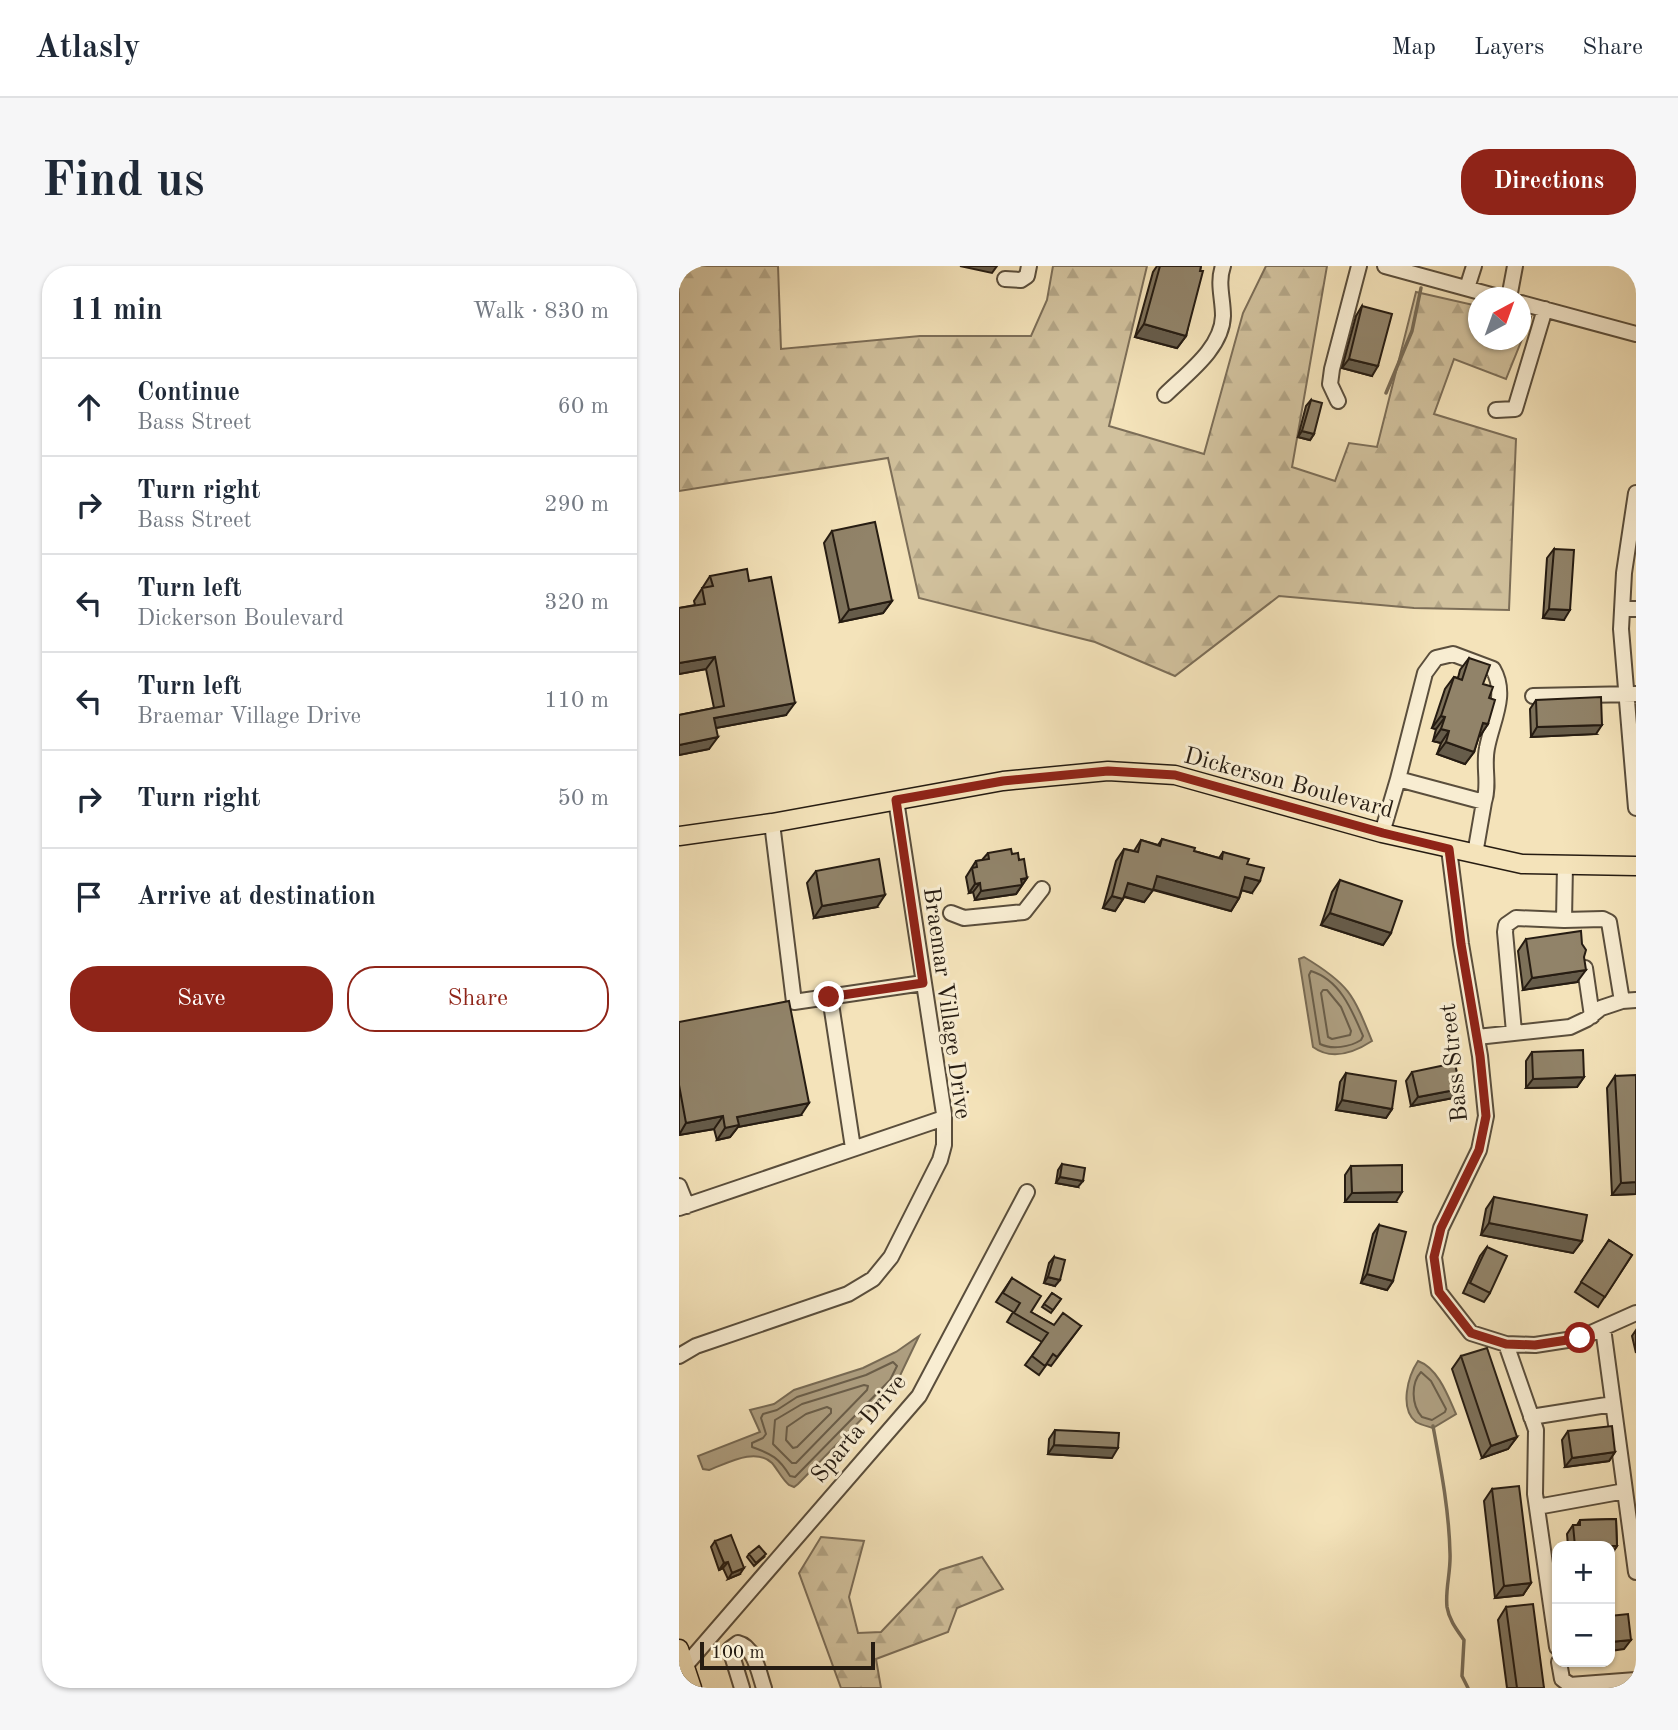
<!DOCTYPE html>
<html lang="en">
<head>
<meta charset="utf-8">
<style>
	body { margin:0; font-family:"Old Standard TT",serif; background:#f6f6f7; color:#1f2937 }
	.controls { position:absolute; right:21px; bottom:21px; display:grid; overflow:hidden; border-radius:14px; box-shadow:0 2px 5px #0004 }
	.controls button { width:63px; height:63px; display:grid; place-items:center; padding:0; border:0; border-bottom:2px solid #e0e1e3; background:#fff; color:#1f2937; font:35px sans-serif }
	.compass { position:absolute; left:789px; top:21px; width:63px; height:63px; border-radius:50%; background:#fff; box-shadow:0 2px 5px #0004; rotate:41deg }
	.scale { position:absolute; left:21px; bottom:18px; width:175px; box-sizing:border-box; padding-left:7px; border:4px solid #261c12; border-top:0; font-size:19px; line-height:24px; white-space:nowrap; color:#261c12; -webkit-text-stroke:5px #f8edd2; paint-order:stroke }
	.stop { position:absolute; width:21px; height:21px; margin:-16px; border:5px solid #8f2418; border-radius:50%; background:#fff }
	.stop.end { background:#8f2418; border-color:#fff; box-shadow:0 2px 7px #0008 }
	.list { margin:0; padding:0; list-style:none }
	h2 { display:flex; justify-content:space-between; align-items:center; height:91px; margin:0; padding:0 28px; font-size:30px }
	h2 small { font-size:23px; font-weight:400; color:#747a83 }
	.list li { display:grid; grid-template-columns:46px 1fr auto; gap:21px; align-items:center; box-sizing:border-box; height:98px; padding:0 28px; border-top:2px solid #e0e1e3 }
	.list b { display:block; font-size:26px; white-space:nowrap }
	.list p { margin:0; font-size:23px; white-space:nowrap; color:#747a83 }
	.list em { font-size:23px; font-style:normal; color:#747a83 }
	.actions { display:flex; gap:14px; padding:21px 28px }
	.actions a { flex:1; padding:16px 0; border:2px solid #8f2418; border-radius:28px; text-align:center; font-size:24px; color:#8f2418 }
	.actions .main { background:#8f2418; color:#fff }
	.icon { flex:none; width:38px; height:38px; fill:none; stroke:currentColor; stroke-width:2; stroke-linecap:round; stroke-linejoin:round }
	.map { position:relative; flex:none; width:957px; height:1422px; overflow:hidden; border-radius:28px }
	header { display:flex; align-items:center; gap:42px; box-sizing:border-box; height:98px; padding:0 35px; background:#fff; border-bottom:2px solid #e0e1e3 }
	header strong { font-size:33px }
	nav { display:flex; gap:38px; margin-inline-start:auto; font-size:24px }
	.intro { display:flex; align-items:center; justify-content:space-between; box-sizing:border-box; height:168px; padding:0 42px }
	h1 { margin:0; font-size:49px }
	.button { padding:18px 32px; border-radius:28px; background:#8f2418; color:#fff; font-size:24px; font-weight:700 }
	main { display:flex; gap:42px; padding:0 42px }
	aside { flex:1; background:#fff; border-radius:28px; box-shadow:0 2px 5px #0004 }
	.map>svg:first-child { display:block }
</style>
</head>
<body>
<header>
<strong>Atlasly</strong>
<nav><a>Map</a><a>Layers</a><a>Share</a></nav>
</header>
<div class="intro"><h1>Find us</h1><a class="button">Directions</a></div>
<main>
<aside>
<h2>11 min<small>Walk · 830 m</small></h2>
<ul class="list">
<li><svg class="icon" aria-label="ahead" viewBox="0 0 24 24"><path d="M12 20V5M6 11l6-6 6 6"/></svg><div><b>Continue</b><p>Bass Street</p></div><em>60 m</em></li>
<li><svg class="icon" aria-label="right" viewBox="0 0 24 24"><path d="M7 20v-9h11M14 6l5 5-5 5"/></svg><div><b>Turn right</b><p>Bass Street</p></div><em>290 m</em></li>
<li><svg class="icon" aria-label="left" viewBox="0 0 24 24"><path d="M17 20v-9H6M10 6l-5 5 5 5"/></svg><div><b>Turn left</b><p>Dickerson Boulevard</p></div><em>320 m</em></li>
<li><svg class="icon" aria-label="left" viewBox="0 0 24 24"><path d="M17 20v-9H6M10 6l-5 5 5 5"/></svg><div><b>Turn left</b><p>Braemar Village Drive</p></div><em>110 m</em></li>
<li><svg class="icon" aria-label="right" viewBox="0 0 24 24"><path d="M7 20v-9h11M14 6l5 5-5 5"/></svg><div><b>Turn right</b></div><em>50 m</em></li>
<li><svg class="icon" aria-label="arrive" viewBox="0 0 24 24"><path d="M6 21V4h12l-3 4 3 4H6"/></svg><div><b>Arrive at destination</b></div></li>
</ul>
<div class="actions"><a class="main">Save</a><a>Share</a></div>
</aside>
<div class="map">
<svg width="957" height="1422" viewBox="0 0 957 1422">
	<defs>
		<pattern id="forest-firs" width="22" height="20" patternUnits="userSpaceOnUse" patternTransform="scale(1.75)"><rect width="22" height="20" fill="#d1c19d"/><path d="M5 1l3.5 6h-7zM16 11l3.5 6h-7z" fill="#b3a586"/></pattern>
	</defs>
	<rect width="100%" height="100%" fill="#f4e3ba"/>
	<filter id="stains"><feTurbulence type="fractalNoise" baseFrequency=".00286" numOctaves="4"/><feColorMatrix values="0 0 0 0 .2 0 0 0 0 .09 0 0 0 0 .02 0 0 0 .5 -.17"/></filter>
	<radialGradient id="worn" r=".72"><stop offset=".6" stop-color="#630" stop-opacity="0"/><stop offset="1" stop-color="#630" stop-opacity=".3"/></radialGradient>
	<path fill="url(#forest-firs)" stroke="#7c6e58" stroke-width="2" d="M0,0H99L102,83L241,70H352L368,34L374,0H468L430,160L525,188L564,47L587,0H648L613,201L656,215L670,177L698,181L737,26L799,40L800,74H842V49L852,51L827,113L775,93L755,148L837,173L830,344L735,342L600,330L496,410L416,376L240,332L209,192L0,225Z
		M142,1271L185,1275L170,1331L179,1367L202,1366L261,1304L303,1291L324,1323L278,1342L269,1366L197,1393L202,1422H162L120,1307Z"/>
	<path fill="#ae9f81" stroke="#786b55" stroke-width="2" d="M625,691C670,718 674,728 693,775C676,786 653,795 634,781L620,693Z
		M240,1070L217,1118L119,1218L115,1221L110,1219C103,1213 99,1204 93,1197C76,1181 49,1197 30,1204L24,1203L19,1190L81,1166L71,1144L95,1138L115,1124L184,1102L217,1086Z
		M739,1095C759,1102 769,1130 777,1148L754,1162C748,1160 742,1159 737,1156C720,1142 729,1110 739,1095Z"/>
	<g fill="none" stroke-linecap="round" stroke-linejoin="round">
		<path stroke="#6a5e4a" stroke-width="2" d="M632,705C661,714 673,744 684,770L682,774C671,781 653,784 641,778L630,709Z
			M644,724H648L662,741L672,765L671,769L653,773L649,771L642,727Z
			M214,1096L218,1100L211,1114L116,1211L111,1210C100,1192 93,1188 73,1181V1177L84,1172L87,1168L82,1152L84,1148L98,1144L118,1131L187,1109Z
			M742,1106L752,1115L767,1143L766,1146L753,1154L743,1151C732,1139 732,1117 742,1106Z
			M185,1119L189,1120L188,1124L117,1197H113L94,1178L96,1154L123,1138Z
			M148,1141L152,1143V1147L118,1181L114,1182L107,1174L108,1161L127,1148Z"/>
		<path stroke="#786b55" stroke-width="3.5" d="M707,127L733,65L742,22
			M754,1160C762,1203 770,1244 771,1287C772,1306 766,1323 768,1341C770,1354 778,1364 785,1374L783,1410L789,1422"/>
		<g stroke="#5a4e3c" stroke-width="18">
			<path id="minor" d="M706,0L823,32
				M326,13L342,14L348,10L350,0
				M788,22L795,0
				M830,32L836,0
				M842,37L957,68
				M486,129C507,108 543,83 544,50C544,32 538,17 544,0
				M659,135L651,118L653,103L680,0
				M817,144L836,143L866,43
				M957,227L945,307L942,363L957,542
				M943,343H957
				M854,430L957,428
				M719,513L746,407L757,392L774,388L814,403C829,429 813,455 808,482C804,501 811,518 805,536
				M93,557L115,736L244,717
				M703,567L719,513L805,536L796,588
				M770,583L782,678L801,790L807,850L800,884L762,962L755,991L760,1026L792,1067L827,1078L856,1079L901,1072L957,1047
				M886,599L885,654L924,653L930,656L943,735L957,734
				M272,647L285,652L345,646L363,623
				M906,702L913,750
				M151,731L174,882
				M835,766L826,666L827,659L837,652L885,654
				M798,771L891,761L908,753L922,742L943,735
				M0,920L8,940
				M0,942L265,852
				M924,1062L957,1306
				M827,1078L857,1164L856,1228L878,1381
				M0,1090L17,1080L169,1028L194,1013L212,991L261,894L265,879V848L217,534
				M852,1151L934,1138
				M858,1241L946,1225
				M880,1396L883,1413L891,1419L957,1414
				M6,1400L240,1130L348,926
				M63,1422L51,1383L59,1377C76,1381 80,1408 85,1422"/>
		</g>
		<g stroke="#261c12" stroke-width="21">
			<path id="major" d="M0,570L93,557L324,515L429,505L496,509L703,567L843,598L957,600
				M0,1383L13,1422"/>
		</g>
		<use href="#minor" stroke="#f8edd2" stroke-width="14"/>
		<use href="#major" stroke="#f4e3ba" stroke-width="18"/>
	</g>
	<path fill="#7d715a" stroke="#261c12" stroke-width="2" d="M478,0H522L507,70L498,82L456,71L474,6Z
		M683,40L693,110L663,102L677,50Z
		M632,134L635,168L631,174L619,171L627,140Z
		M153,265L213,335L204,347L161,356L145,277Z
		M875,283L885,354L864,352L868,292Z
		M31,310L70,315L107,449L37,462L30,483L0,489V449L35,442L27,403L0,408V342L16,339L15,335Z
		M790,392L804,418L810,432L809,458L801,470H800L795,486L786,498L758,488L762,477L754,475L757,463L753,462L766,423L775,411L779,412L781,404Z
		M857,434L917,468L852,471L851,443Z
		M483,573L515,585L540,592L544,586L568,598L573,627L563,624L560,632L552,645L474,624L465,636L445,631L436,645L424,642L437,595L445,583L455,585L462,574L479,579Z
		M309,587L333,588L340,594L348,612L337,628L296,634L294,626L290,627L287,611L297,595L303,594Z
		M137,605L198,641L135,652L128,617Z
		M661,614L712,667L704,679L642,659L653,626Z
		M847,673L898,716L844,724L839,685Z
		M0,756L122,849L59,861L51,871L38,874L35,863L0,869Z
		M853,786L905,811L898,821L847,822V795Z
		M733,806L774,832L732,840L727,815Z
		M667,807L713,843L707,852L657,844L661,816Z
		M936,810L957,928L933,929L928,822Z
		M383,898L399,921L377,917L379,904Z
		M672,900L717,936H666V909Z
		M815,931L903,975L894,987L802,969L807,943Z
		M700,959L714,1015L708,1024L682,1017L694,968Z
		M930,974L953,989L919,1041L896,1026Z
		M808,981L811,1027L805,1036L784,1027L801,990Z
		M375,991L376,1020L365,1017L370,997Z
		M333,1012L352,1046L375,1059L402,1060L372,1100L368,1098L360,1109L346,1099L363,1076L328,1056L334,1046L317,1036Z
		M373,1027L382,1033L372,1047L363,1041Z
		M957,1064V1087L953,1070Z
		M782,1090L838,1171L829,1183L803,1192L773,1103Z
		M376,1164L433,1192L369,1188L370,1173Z
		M889,1165L936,1186L930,1195L886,1201L883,1174Z
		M813,1223L852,1317L844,1329L816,1332L805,1235Z
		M937,1253L938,1280L932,1289H931V1280H889L888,1268L894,1259H898L901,1254Z
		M36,1275L61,1308L49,1313L44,1302L40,1304L32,1281Z
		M70,1288L85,1291L75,1300L68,1291Z
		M827,1341L865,1422H828L819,1354Z"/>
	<path fill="#665c4a" stroke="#261c12" stroke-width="2" d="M281,0H318L313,7Z
		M465,58L507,70L498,82L456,71Z
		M670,93L699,100L693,110L663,102Z
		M623,165L635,168L631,174L619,171Z
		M213,335L204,347L161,356L170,344Z
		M870,343L891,344L885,354L864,352Z
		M36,391L27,403L0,408V397Z
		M116,437L107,449L26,464L35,452Z
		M762,450L766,451L757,463L753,462Z
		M804,457L809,458L801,470L796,469Z
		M923,459L917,468L852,471L858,461Z
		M762,463L770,465L762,477L754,475Z
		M39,471L30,483L0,489V479Z
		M767,476L795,486L786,498L758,488Z
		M478,610L560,632L552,645L469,622Z
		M566,611L581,615L573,627L558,623Z
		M348,612L337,628L296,634L302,625Z
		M301,617L294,626L290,627L296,618Z
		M449,617L474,624L465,636L440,629Z
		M206,629L198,641L135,652L143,640Z
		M433,630L444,633L436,645L424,642Z
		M651,647L712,667L704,679L642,659Z
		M907,704L898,716L844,724L853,712Z
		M905,811L898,821L847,822L854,813Z
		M781,823L774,832L732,840L739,831Z
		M663,834L713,843L707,852L657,844Z
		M130,837L122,849L59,861L51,871L38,874L46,862L58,851Z
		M44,850L35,863L0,869L7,857Z
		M381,911L404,915L399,921L377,917Z
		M957,916V928L933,929L942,917Z
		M723,926L717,936H666L673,927Z
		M810,957L903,975L894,987L802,969Z
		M688,1008L714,1015L708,1024L682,1017Z
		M369,1011L381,1014L376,1020L365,1017Z
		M838,1171L829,1183L803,1192L812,1180Z
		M375,1179L439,1182L433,1192L369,1188Z
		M936,1186L930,1195L886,1201L893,1192Z
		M931,1280H938L932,1289H931Z
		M49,1296L44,1302L40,1304L45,1297Z
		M65,1302L61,1308L49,1313L53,1307Z
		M852,1317L844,1329L816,1332L825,1320Z
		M952,1374L945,1383L931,1385V1376Z"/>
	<path fill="#918369" stroke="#261c12" stroke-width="2" d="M481,0H522L521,5H524L507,70L465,58Z
		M683,40L713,48L699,100L670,93Z
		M632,134L643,137L635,168L623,165Z
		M196,256L213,335L170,344L153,265Z
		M875,283L895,284L891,344L870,343Z
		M68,303L70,315L92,311L116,437L35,452L39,471L0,479V449L45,440L36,391L0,397V342L26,338L23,322L34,320L31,310Z
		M790,392L811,399L804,418L814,421L810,432L816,434L809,458L804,457L795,486L767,476L770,465L762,463L766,451L762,450L775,411L783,414Z
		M922,431L923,459L858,461L857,434Z
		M483,573L516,582L515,585L543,593L544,586L570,593L568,598L585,602L581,615L566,611L560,632L478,610L474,624L449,617L444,633L433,630L445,583L459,586L462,574L481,580Z
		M332,583L333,588L339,587L340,594L345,593L348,612L342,613L343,619L302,625L301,617L296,618L293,602L298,601L297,595L310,593L309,587Z
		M200,593L206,629L143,640L137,605Z
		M661,614L723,635L712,667L651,647Z
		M902,665L903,678L907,684L905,691L907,704L853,712L847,673Z
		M110,735L130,837L58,851L60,859L46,862L44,850L7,857L0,819V756Z
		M904,784L905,811L854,813L853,786Z
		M776,797L781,823L739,831L733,806Z
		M667,807L717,815L713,843L663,834Z
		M957,809V916L942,917L936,810Z
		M383,898L406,902L404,915L381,911Z
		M723,899V926L673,927L672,900Z
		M815,931L908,949L903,975L810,957Z
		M700,959L727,966L714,1015L688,1008Z
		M930,974L953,989L926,1031L902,1016Z
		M808,981L828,990L811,1027L791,1017Z
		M375,991L386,994L381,1014L369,1011Z
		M333,1012L362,1030L352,1046L375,1059L384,1047L402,1060L378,1091L374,1088L366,1100L353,1090L369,1067L335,1047L341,1037L324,1027Z
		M373,1027L382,1033L374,1044L365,1038Z
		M808,1082L838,1171L812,1180L782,1090Z
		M933,1160L936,1186L893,1192L889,1165Z
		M376,1164L440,1167L439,1182L375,1179Z
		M840,1220L852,1317L825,1320L813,1223Z
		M937,1253L938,1280H896L894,1259H901V1254Z
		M52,1269L65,1302L53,1307L49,1296L45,1297L36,1275Z
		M80,1280L87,1288L77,1297L70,1288Z
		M854,1338L865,1422H838L827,1341Z
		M949,1348L952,1374L931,1376V1350Z"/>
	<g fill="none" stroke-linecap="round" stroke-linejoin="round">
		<path stroke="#8f2418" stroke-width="9" d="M150,731L244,717L217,534L324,515L429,505L496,509L704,567L770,583L782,678L801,790L807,850L800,884L762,962L755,991L760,1026L792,1067L827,1078L856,1079L901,1072"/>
	</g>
	<g text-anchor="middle" stroke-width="6" stroke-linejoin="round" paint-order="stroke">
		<g font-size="24" fill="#261c12" stroke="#f8edd2">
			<text transform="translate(610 516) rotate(15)" y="8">Dickerson Boulevard</text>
			<text transform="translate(269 737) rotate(82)" y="8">Braemar Village Drive</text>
			<text transform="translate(774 797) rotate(-96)" y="8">Bass Street</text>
			<text transform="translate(179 1162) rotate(-50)" y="8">Sparta Drive</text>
		</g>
	</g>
	<rect width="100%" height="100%" filter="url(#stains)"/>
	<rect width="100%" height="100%" fill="url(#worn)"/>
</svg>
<div class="controls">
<button>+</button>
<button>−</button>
</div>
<svg class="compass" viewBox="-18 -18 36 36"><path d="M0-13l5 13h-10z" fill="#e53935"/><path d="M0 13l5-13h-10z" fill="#747a83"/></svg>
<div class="scale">100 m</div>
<div class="stop" style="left:901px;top:1072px"></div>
<div class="stop end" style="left:150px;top:731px"></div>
</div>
</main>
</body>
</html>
